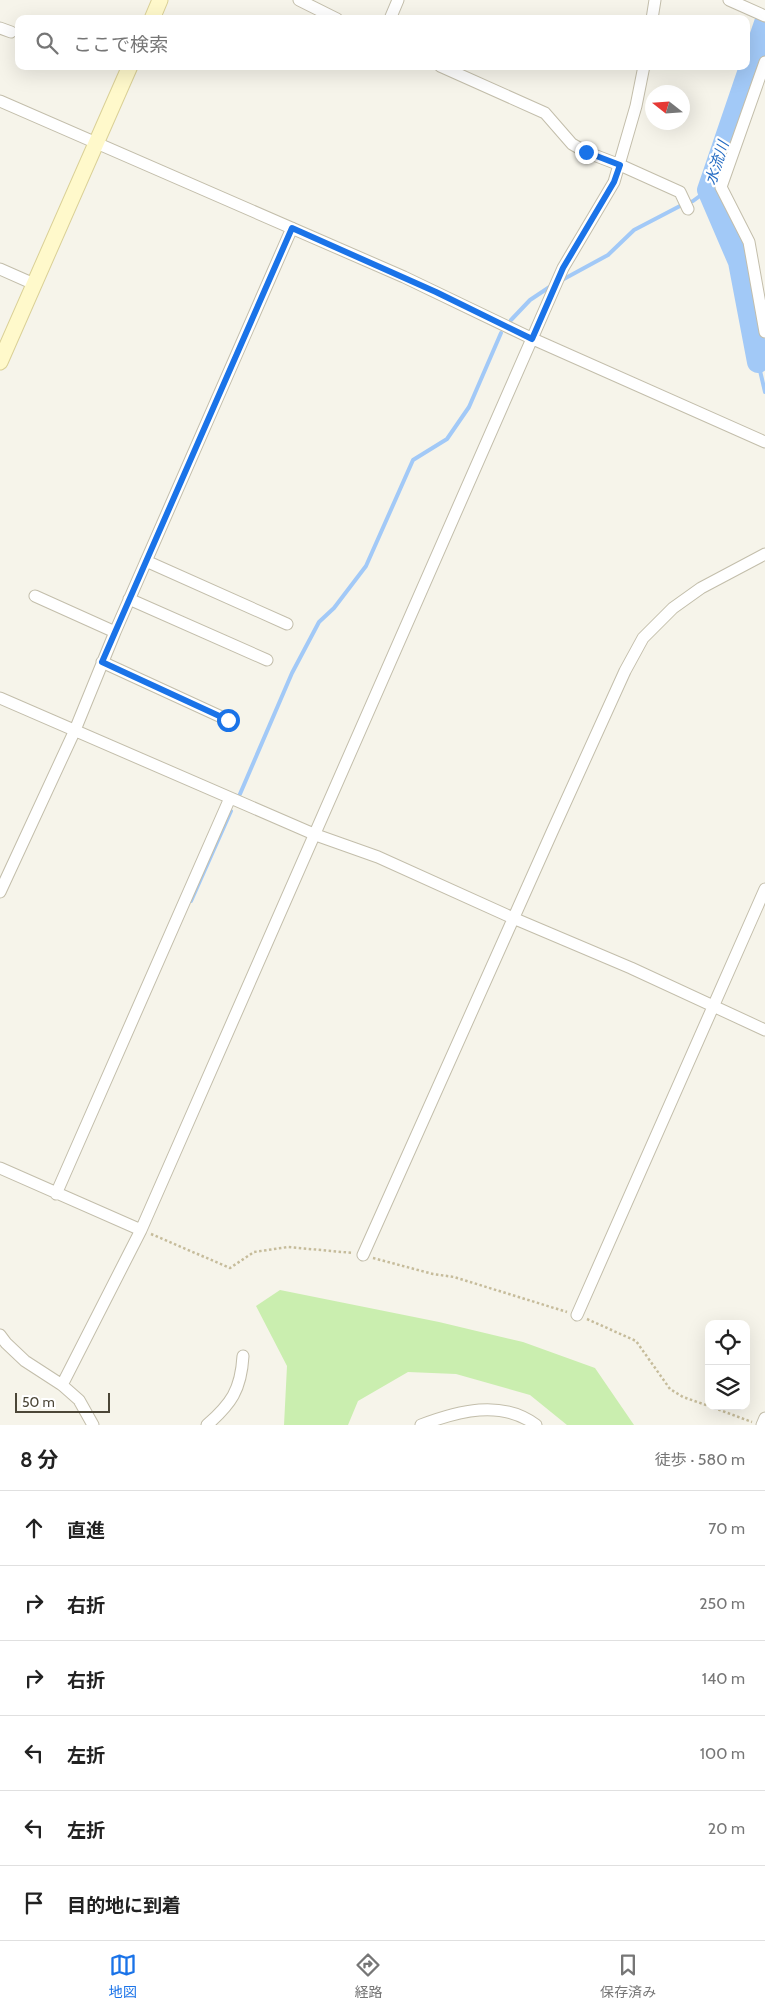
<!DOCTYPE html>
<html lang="ja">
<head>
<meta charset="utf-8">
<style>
	body { margin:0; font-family:Cabin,"Noto Sans JP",sans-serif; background:#f6f6f6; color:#222 }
	.controls { position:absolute; right:15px; bottom:15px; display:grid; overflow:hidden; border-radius:10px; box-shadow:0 5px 20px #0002 }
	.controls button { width:45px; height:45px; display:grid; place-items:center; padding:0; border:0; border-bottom:1px solid #e0e0e0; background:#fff; color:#222; font:25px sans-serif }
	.compass { position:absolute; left:645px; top:85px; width:45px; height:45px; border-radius:50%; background:#fff; box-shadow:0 5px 20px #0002; rotate:287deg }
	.scale { position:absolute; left:15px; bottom:12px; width:95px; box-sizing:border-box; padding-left:5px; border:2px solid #4b4637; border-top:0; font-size:14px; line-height:18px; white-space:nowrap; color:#4b4637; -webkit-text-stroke:4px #fff; paint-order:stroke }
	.stop { position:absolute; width:15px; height:15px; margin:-11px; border:4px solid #1a73e8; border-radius:50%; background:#fff }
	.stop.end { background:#1a73e8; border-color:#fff; box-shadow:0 1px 5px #0008 }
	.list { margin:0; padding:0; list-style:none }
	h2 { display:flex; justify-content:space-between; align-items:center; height:65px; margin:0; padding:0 20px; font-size:21px }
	h2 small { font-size:16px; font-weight:400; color:#767676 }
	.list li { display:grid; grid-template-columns:32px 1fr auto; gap:15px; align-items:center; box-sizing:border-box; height:75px; padding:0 20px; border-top:1px solid #e0e0e0 }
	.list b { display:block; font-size:19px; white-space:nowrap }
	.list em { font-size:16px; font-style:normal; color:#767676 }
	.icon { flex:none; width:28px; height:28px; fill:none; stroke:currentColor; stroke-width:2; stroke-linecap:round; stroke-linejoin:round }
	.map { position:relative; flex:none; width:765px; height:1425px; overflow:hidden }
	.search { position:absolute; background:#fff; box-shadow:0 5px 20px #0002; left:15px; right:15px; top:15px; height:55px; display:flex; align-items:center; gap:12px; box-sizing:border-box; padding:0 18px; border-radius:10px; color:#767676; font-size:19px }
	.sheet { height:515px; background:#fff }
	nav { display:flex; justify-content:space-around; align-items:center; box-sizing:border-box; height:70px; border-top:1px solid #e0e0e0; background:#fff; font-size:14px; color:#767676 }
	nav a { display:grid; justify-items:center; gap:2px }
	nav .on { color:#1a73e8 }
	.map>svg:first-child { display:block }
</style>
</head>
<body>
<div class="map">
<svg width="765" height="1425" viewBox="0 0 765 1425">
	<rect width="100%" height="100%" fill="#f6f4ea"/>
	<path fill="#caeeaf" d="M280,1290L439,1322L523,1342L595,1368L634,1425H567L530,1395L456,1374L408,1372L358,1401L348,1425H284L287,1366L256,1306Z"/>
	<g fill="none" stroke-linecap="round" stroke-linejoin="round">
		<path stroke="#a2c9f7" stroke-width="4" d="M562,280L608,255L634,230L680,206L693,201L708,190
			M511,320L530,300L551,286
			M758,362L765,392
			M240,794L292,673L319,622L334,608L366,566L413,460L447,439L469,407L501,333
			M191,901L231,811"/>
		<path stroke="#a2c9f7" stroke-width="22" d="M758,362L739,262L708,190L765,23"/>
		<g stroke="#c3beab" stroke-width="13">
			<path id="street" d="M299,0L337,19
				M729,0L765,16
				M390,19L398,0
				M652,19L655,0
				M0,28L11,32
				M765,62L721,187L749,242L765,332
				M440,66L545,113L572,144L586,152L620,165L680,192L688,209
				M0,101L404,277L533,339L765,442
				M0,269L34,284
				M146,561L287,624
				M35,596L115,632
				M129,599L267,660
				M102,662L228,720
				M0,698L316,835L378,857L513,918L631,968L765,1030
				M0,892L75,730L115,632L292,228
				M0,1168L141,1230
				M56,1194L230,798
				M363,1255L552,832L625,671L643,638L673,608L701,588L765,554
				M577,1315L765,889
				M0,1335L6,1343L25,1361L62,1385L79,1400L93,1425
				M62,1385L141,1230L563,268L614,182L636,106L644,66
				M207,1425C231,1404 241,1390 243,1356
				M421,1425C458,1411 501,1399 536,1425
				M762,1425L765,1418"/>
		</g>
		<g stroke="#dad096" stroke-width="17">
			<path id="secondary" d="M152,19L160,0
				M0,362L130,66"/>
		</g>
		<path stroke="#c6bc9b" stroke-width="2.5" stroke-dasharray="2.5 2.5" stroke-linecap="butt" d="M151,1234L230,1268L254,1252L288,1247L353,1253
			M373,1258L433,1274L454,1277L567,1312
			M587,1319L636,1341L670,1389L683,1397L709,1406
			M709,1406L752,1422"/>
		<use href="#street" stroke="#fff" stroke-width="11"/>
		<use href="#secondary" stroke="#fff9cb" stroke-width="15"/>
	</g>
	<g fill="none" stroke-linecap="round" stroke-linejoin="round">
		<path stroke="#1a73e8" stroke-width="6" d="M228,720L102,662L292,228L436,292L532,339L563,268L614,182L620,165L586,152"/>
	</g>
	<g text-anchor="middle" stroke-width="4.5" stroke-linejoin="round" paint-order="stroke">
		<g font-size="15" font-style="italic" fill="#256cc3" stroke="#fff">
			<text transform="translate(717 163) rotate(-72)" y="5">水流川</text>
		</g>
	</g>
</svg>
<div class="controls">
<button><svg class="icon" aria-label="locate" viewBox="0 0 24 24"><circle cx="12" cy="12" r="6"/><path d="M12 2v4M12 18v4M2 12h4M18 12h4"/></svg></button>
<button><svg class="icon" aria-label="layers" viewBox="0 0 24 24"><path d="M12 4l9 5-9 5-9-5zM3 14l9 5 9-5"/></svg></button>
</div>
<svg class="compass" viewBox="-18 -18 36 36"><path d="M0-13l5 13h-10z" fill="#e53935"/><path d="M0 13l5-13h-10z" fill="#767676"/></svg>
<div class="scale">50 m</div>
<div class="stop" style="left:228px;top:720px"></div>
<div class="stop end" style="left:586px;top:152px"></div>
<div class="search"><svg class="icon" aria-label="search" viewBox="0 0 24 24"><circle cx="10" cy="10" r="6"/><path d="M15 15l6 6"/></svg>ここで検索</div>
</div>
<section class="sheet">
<h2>8 分<small>徒歩 · 580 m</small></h2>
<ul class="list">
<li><svg class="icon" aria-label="ahead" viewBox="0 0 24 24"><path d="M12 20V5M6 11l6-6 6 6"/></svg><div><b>直進</b></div><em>70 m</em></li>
<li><svg class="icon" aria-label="right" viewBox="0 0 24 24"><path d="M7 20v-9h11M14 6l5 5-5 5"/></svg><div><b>右折</b></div><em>250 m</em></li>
<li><svg class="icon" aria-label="right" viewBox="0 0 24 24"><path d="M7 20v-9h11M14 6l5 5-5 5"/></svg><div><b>右折</b></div><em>140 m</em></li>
<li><svg class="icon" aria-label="left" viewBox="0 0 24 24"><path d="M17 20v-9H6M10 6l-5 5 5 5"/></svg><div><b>左折</b></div><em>100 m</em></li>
<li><svg class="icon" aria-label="left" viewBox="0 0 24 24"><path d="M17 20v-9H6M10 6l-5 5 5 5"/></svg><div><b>左折</b></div><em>20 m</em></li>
<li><svg class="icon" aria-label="arrive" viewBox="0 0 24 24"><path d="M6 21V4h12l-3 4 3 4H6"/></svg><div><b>目的地に到着</b></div></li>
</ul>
</section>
<nav>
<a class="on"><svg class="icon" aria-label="map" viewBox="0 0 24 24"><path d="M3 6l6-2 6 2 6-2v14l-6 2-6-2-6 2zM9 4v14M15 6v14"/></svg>地図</a>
<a><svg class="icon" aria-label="directions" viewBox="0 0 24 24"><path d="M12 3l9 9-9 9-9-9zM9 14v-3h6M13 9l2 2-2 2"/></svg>経路</a>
<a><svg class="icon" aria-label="saved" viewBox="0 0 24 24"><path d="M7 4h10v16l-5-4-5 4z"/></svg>保存済み</a>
</nav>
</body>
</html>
